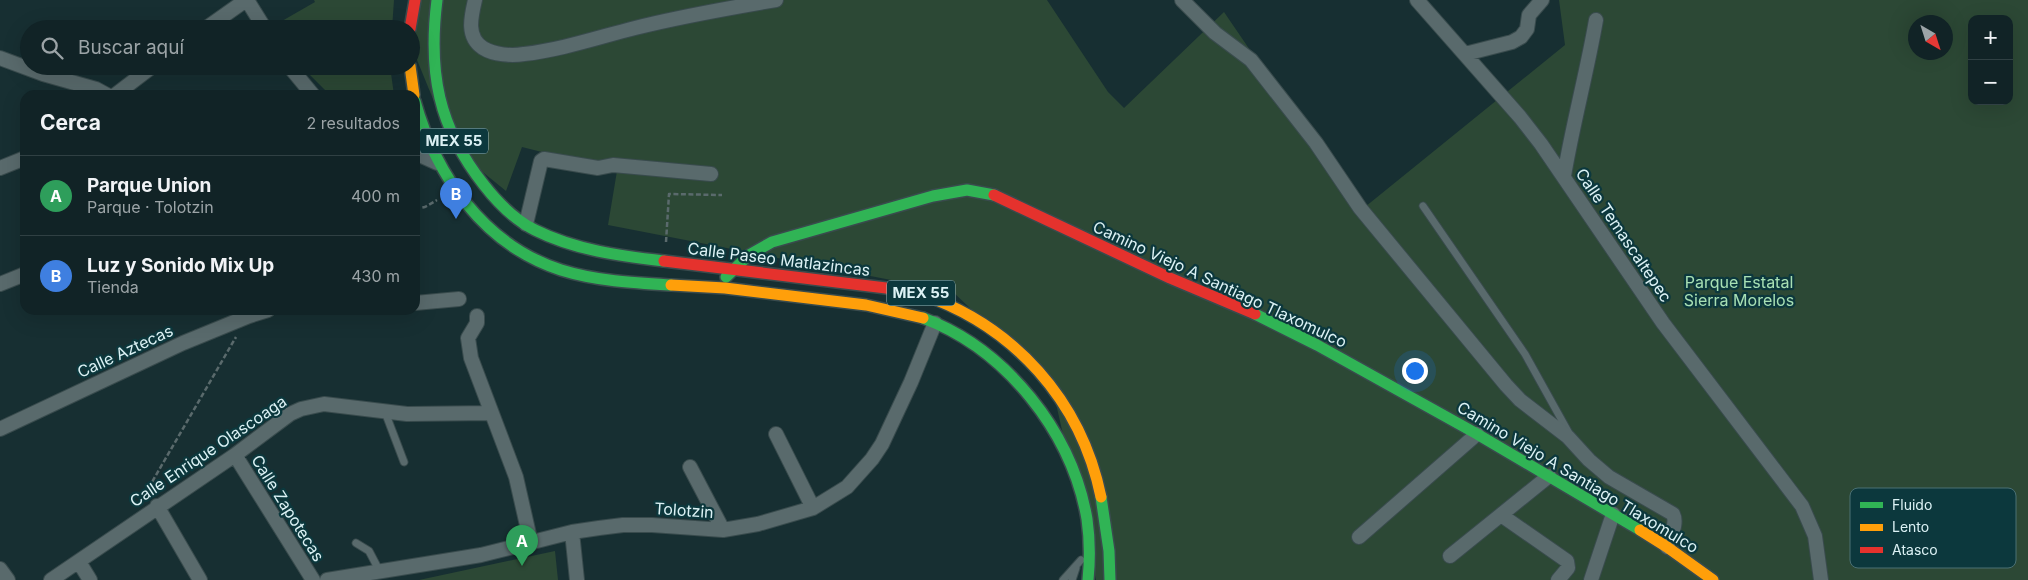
<!DOCTYPE html>
<html lang="es">
<head>
<meta charset="utf-8">
<style>
	body { margin:0; font-family:Inter,sans-serif; background:#1a2b2e; color:#f1f3f6 }
	.controls { position:absolute; right:15px; top:15px; display:grid; overflow:hidden; border-radius:10px; box-shadow:0 5px 20px #0002 }
	.controls button { width:45px; height:45px; display:grid; place-items:center; padding:0; border:0; border-bottom:1px solid #304043; background:#112326; color:#f1f3f6; font:25px sans-serif }
	.compass { position:absolute; left:1908px; top:15px; width:45px; height:45px; border-radius:50%; background:#112326; box-shadow:0 5px 20px #0002; rotate:141deg }
	.you { position:absolute; left:1414px; top:370px; width:18px; height:18px; margin:-12px; border:4px solid #fff; border-radius:50%; background:#1a73e8; box-shadow:0 0 0 8px #1a73e833 }
	.badge { display:grid; place-items:center; width:32px; height:32px; border-radius:50%; background:#97aeb1; color:#fff; font-size:16px; font-weight:700 }
	.pin { position:absolute; translate:-50% -41px; filter:drop-shadow(0 1px 2px #0008) }
	.pin::after { content:''; position:absolute; top:26px; width:18px; height:15px; background:inherit; clip-path:polygon(0 0,100% 0,50% 100%) }
	.list { margin:0; padding:0; list-style:none }
	h2 { display:flex; justify-content:space-between; align-items:center; height:65px; margin:0; padding:0 20px; font-size:21px }
	h2 small { font-size:16px; font-weight:400; color:#9ca4a7 }
	.list li { display:grid; grid-template-columns:32px 1fr auto; gap:15px; align-items:center; box-sizing:border-box; height:80px; padding:0 20px; border-top:1px solid #304043 }
	.list b { display:block; font-size:19px; white-space:nowrap }
	.list p { margin:0; font-size:16px; white-space:nowrap; color:#9ca4a7 }
	.list em { font-size:16px; font-style:normal; color:#9ca4a7 }
	.icon { flex:none; width:28px; height:28px; fill:none; stroke:currentColor; stroke-width:2; stroke-linecap:round; stroke-linejoin:round }
	.map { position:relative; flex:none; width:2028px; height:580px; overflow:hidden }
	.search { position:absolute; background:#112326; box-shadow:0 5px 20px #0002; left:20px; top:20px; width:400px; height:55px; display:flex; align-items:center; gap:12px; box-sizing:border-box; padding:0 18px; border-radius:28px; color:#9ca4a7; font-size:19px }
	.panel { position:absolute; background:#112326; box-shadow:0 5px 20px #0002; left:20px; top:90px; width:400px; height:225px; border-radius:15px }
	.map>svg:first-child { display:block }
</style>
</head>
<body>
<div class="map">
<svg width="2028" height="580" viewBox="0 0 2028 580">
	<rect width="100%" height="100%" fill="#172f32"/>
	<path fill="#2c4835" fill-rule="evenodd" d="M314,0H394L392,29H332L326,22L313,29H277L275,25L315,2Z
		M414,0H1047L1108,92L1124,108L1224,12L1360,211L1565,45L1559,0H2028V580H1096L1052,386L953,292L608,225L617,171L522,147L506,191L453,148L415,55ZM1972,19H2009V101H1972ZM1916,22H1946V52H1916Z
		M331,66H390L394,95H330L308,73Z
		M555,551L558,580H419Z"/>
	<g fill="none" stroke-linecap="round" stroke-linejoin="round">
		<g stroke="#394b4d" stroke-width="9">
			<path id="lane" d="M1423,206L1525,354L1570,435
				M385,412L404,462
				M356,543L369,551L379,570
				M1063,580L1081,560
				M1072,580L1076,568"/>
		</g>
		<g stroke="#394b4d" stroke-width="16">
			<path id="street" d="M247,0L265,29
				M475,0C471,17 466,37 483,48C494,55 512,56 524,54C561,50 599,37 635,28C682,16 729,8 776,0
				M1182,0L1215,33L1251,60L1316,143L1360,208L1506,385L1520,400L1568,437L1589,460L1609,477L1673,514C1678,524 1670,537 1667,547
				M1417,0L1520,117L1541,144L1663,323L1802,506L1815,536L1821,580
				M205,29L246,0
				M1465,54L1512,42L1521,37L1527,29L1529,15L1542,0
				M0,58L43,74L96,89L107,95
				M289,66L313,95
				M115,95L153,66
				M415,153L437,163
				M0,168L25,158
				M1564,176C1573,123 1587,72 1596,20
				M526,224L541,161L544,159L598,168L613,165L711,174
				M0,284L25,274
				M415,303L459,299
				M477,316V323L468,338L471,358L516,477L531,543
				M0,429L183,343L249,316L268,310
				M776,434L813,508
				M235,455L313,580
				M690,467L723,530
				M157,506L200,580
				M1501,515L1567,561L1568,568L1558,580
				M572,532L577,580
				M1359,537L1477,434
				M1450,556L1549,476
				M79,562L90,580
				M0,569L8,580
				M51,580L235,455L290,414L301,409L324,404L407,414L491,413
				M327,580L481,555L572,532L599,528L623,525H652L723,530L758,524L813,508L847,487L872,459L882,444L911,382L935,323
				M1591,580L1613,514"/>
		</g>
		<g stroke="#394b4d" stroke-width="14">
			<path id="fast" d="M437,0C428,72 438,127 484,185C498,203 515,220 535,230C575,250 620,256 664,261
				M415,101C436,176 484,245 561,270C596,281 635,283 671,285
				M726,277L749,255L772,242L933,196L967,190L994,195
				M1255,314L1317,345L1477,434L1640,530
				M923,318C1006,349 1072,432 1087,519C1090,540 1090,560 1088,580
				M1101,497L1109,551L1110,580"/>
		</g>
		<g stroke="#394b4d" stroke-width="14">
			<path id="slow" d="M410,66L414,95
				M671,285L725,288L866,305L923,318
				M921,294C1014,326 1081,400 1101,497
				M1640,530L1667,547L1713,580"/>
		</g>
		<g stroke="#394b4d" stroke-width="14">
			<path id="jam" d="M410,29L415,0
				M994,195L1170,278L1255,314
				M664,261L886,288L921,294"/>
		</g>
		<path stroke="#5a6a6c" stroke-width="2.5" stroke-dasharray="5 2.5" stroke-linecap="butt" d="M415,209L425,207L437,200
			M666,242L669,194L722,195
			M141,501L236,337"/>
		<use href="#lane" stroke="#596a6c" stroke-width="7"/>
		<use href="#street" stroke="#596a6c" stroke-width="14"/>
		<use href="#fast" stroke="#30b455" stroke-width="11"/>
		<use href="#slow" stroke="#ff9f0a" stroke-width="11"/>
		<use href="#jam" stroke="#e5322d" stroke-width="11"/>
	</g>
	<g text-anchor="middle" stroke-width="4.5" stroke-linejoin="round" paint-order="stroke">
		<g fill="#0c383d" stroke="#9ebabe" stroke-width="1">
			<rect x="420" y="128.5" width="68" height="25" rx="4"/>
			<rect x="887" y="280.5" width="68" height="25" rx="4"/>
		</g>
		<g font-size="15" font-weight="bold" fill="#dcf2f5">
			<text x="454" y="146">MEX 55</text>
			<text x="921" y="298">MEX 55</text>
		</g>
		<g font-size="16" fill="#dcf2f5" stroke="#0c383d">
			<text transform="translate(1624 235) rotate(56)" y="6">Calle Temascaltepec</text>
			<text transform="translate(779 259) rotate(7)" y="6">Calle Paseo Matlazincas</text>
			<text transform="translate(1220 284) rotate(25)" y="6">Camino Viejo A Santiago Tlaxomulco</text>
			<text transform="translate(125 351) rotate(-25)" y="6">Calle Aztecas</text>
			<text transform="translate(208 451) rotate(-34)" y="6">Calle Enrique Olascoaga</text>
			<text transform="translate(1578 477) rotate(31)" y="6">Camino Viejo A Santiago Tlaxomulco</text>
			<text transform="translate(288 508) rotate(58)" y="6">Calle Zapotecas</text>
			<text transform="translate(684 510) rotate(4)" y="6">Tolotzin</text>
		</g>
		<g font-size="16" fill="#a8e0b4" stroke="#0c383d">
			<text x="1739" y="288">Parque Estatal<tspan x="1739" dy="18">Sierra Morelos</tspan></text>
		</g>
	</g>
	<rect x="1850" y="488" width="166" height="80" rx="8" fill="#0c383d" stroke="#4a7074" stroke-width="1"/>
	<rect x="1860" y="502" width="23" height="6" fill="#30b455"/>
	<rect x="1860" y="524" width="23" height="7" fill="#ff9f0a"/>
	<rect x="1860" y="547" width="23" height="6" fill="#e5322d"/>
	<g font-size="14" fill="#dcf2f5">
		<text x="1892" y="510">Fluido</text>
		<text x="1892" y="532">Lento</text>
		<text x="1892" y="555">Atasco</text>
	</g>
</svg>
<div class="controls">
<button>+</button>
<button>−</button>
</div>
<svg class="compass" viewBox="-18 -18 36 36"><path d="M0-13l5 13h-10z" fill="#e53935"/><path d="M0 13l5-13h-10z" fill="#9ca4a7"/></svg>
<div class="you"></div>
<div class="pin badge" style="left:522px;top:566px;background:#2e9e5b">A</div>
<div class="pin badge" style="left:456px;top:219px;background:#3f7fe0">B</div>
<div class="search"><svg class="icon" aria-label="search" viewBox="0 0 24 24"><circle cx="10" cy="10" r="6"/><path d="M15 15l6 6"/></svg>Buscar aquí</div>
<section class="panel">
<h2>Cerca<small>2 resultados</small></h2>
<ul class="list">
<li><span class="badge" style="background:#2e9e5b">A</span><div><b>Parque Union</b><p>Parque · Tolotzin</p></div><em>400 m</em></li>
<li><span class="badge" style="background:#3f7fe0">B</span><div><b>Luz y Sonido Mix Up</b><p>Tienda</p></div><em>430 m</em></li>
</ul>
</section>
</div>
</body>
</html>
